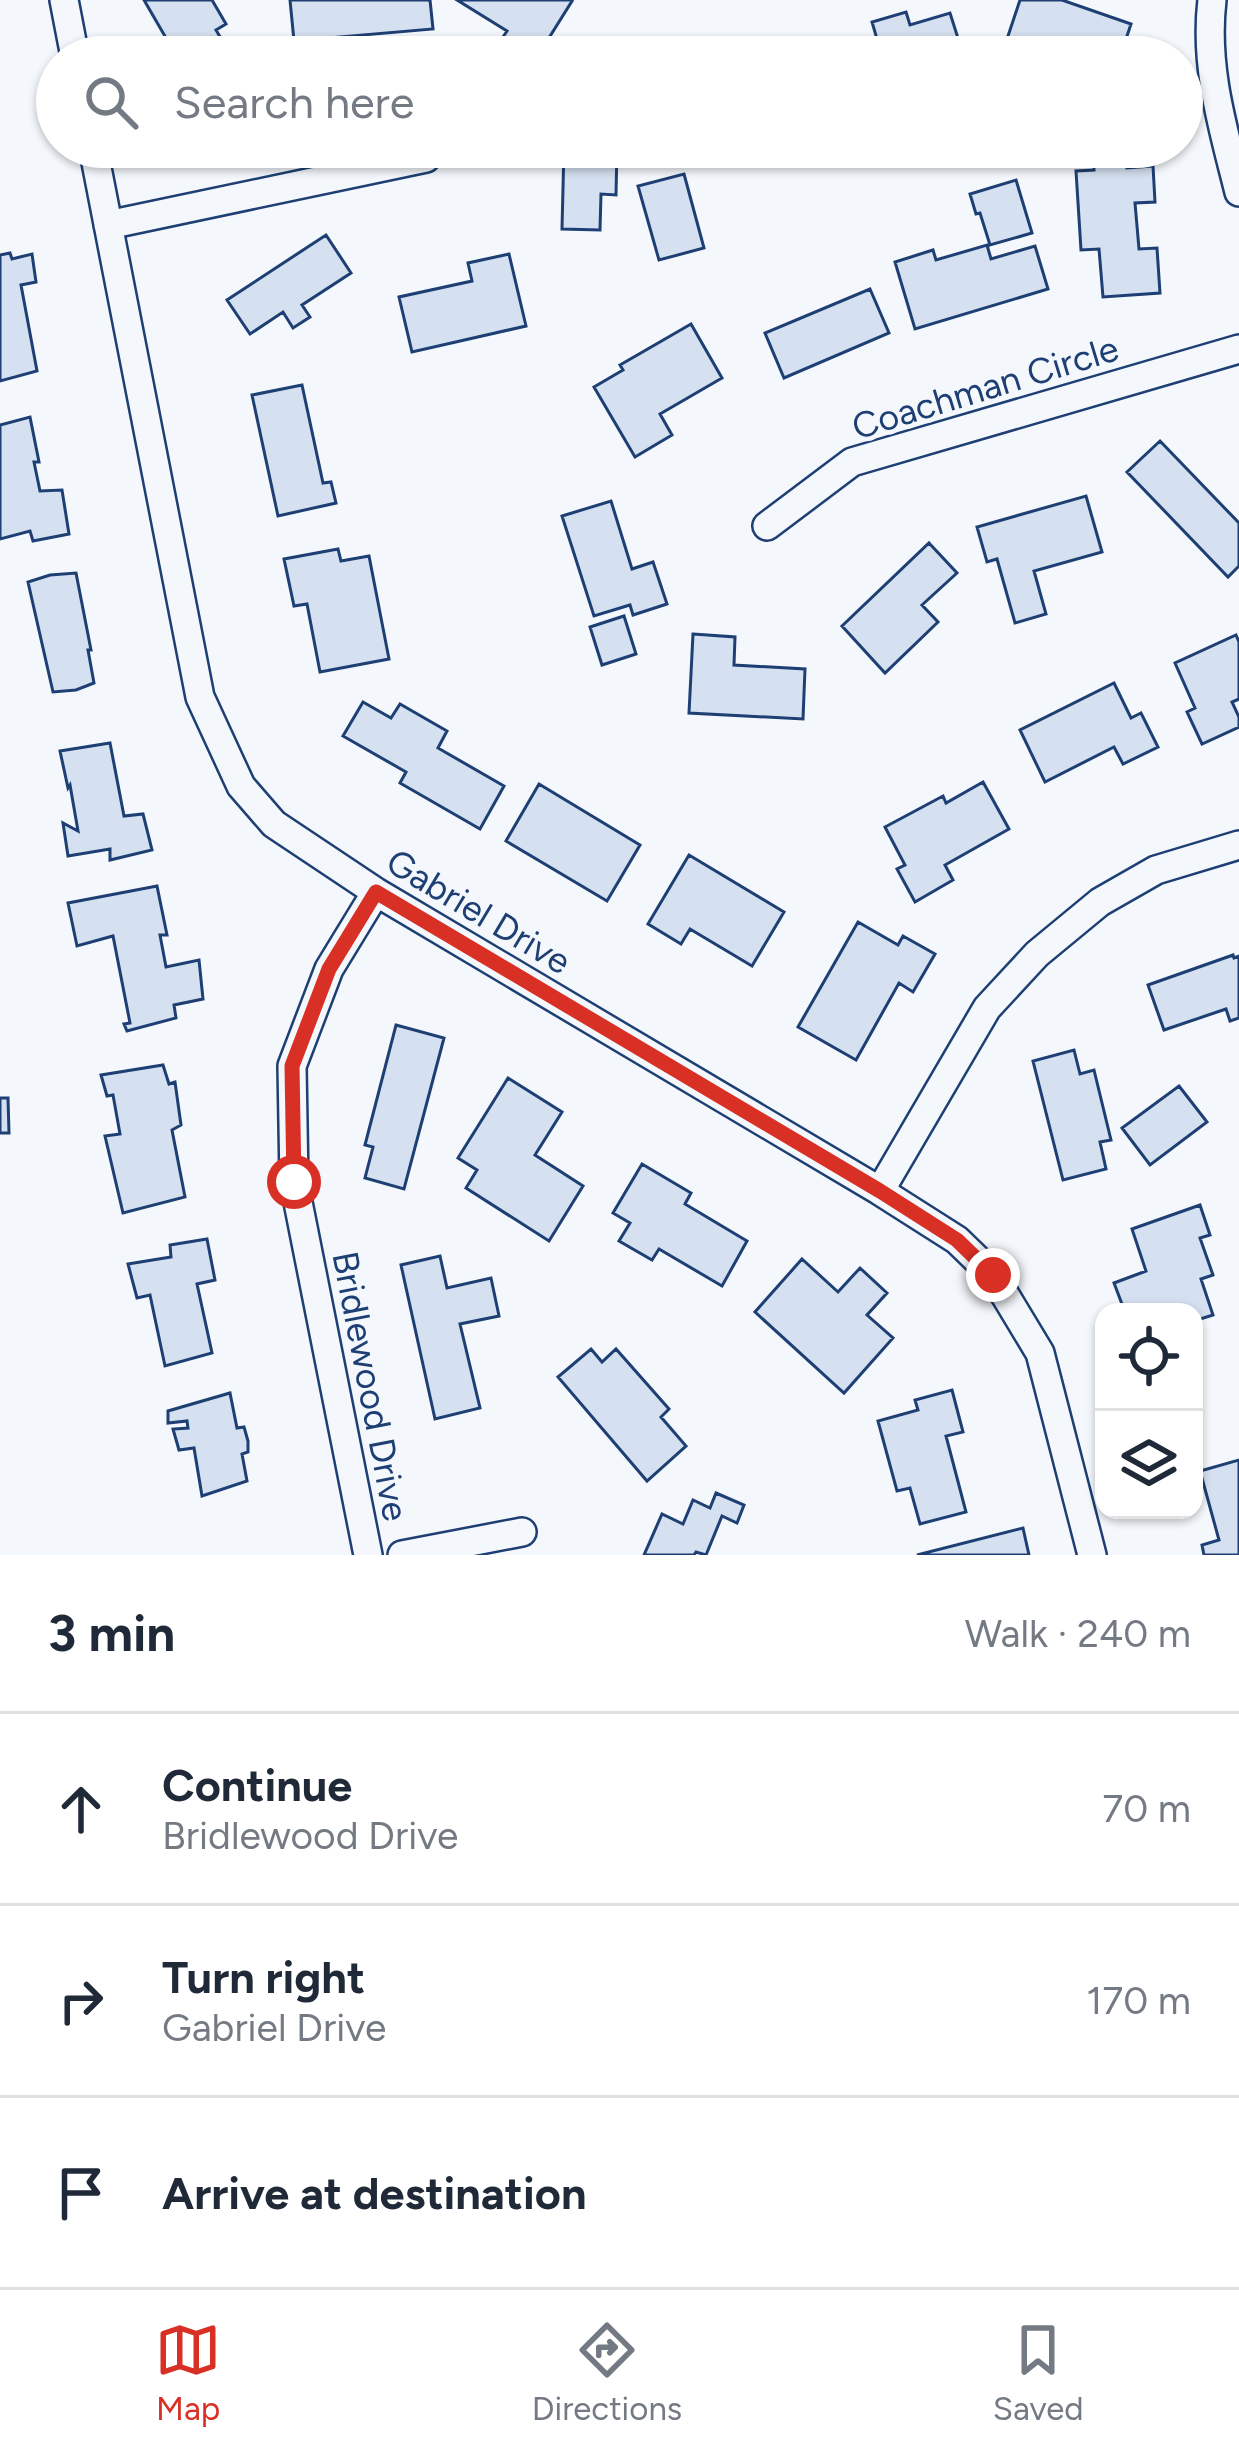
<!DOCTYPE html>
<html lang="en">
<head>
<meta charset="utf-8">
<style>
	body { margin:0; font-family:Figtree,sans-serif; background:#f2f2f3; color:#1f2937 }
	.controls { position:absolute; right:36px; bottom:36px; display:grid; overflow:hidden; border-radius:24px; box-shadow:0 3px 9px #0004 }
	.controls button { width:108px; height:108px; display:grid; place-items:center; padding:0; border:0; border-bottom:3px solid #e0e1e3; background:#fff; color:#1f2937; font:60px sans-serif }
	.stop { position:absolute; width:36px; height:36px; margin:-27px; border:9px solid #d93025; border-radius:50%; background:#fff }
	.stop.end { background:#d93025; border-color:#fff; box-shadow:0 3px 12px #0008 }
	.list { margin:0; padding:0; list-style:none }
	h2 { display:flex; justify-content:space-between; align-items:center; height:156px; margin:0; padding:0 48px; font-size:51px }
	h2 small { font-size:39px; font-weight:400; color:#747a83 }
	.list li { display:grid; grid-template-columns:78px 1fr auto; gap:36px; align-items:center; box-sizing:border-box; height:192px; padding:0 48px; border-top:3px solid #e0e1e3 }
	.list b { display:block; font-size:45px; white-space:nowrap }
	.list p { margin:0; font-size:39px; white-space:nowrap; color:#747a83 }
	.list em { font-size:39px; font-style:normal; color:#747a83 }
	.icon { flex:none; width:66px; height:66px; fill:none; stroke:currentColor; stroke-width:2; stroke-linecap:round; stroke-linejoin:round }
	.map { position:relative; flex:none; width:1239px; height:1555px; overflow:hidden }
	.search { position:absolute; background:#fff; box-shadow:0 3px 9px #0004; left:36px; right:36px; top:36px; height:132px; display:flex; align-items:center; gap:30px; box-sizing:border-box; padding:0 42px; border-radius:66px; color:#747a83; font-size:45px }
	.sheet { height:732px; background:#fff }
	nav { display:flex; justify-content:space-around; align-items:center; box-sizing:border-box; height:168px; border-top:3px solid #e0e1e3; background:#fff; font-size:33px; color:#747a83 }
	nav a { display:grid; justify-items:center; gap:6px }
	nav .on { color:#d93025 }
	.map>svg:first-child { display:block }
</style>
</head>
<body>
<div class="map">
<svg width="1239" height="1555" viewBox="0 0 1239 1555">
	<rect width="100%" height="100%" fill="#f4f7fb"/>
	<path fill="#d5e0f0" stroke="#1d3f73" stroke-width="3" d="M144,0H212L226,24L216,30L232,57H177Z
		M290,0H430L433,29L294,41Z
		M457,0H570L572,1L537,57H507L495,49L507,31Z
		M1020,0H1062L1131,24L1120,57H1039L1005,45Z
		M906,12L910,25L950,13L964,57H834L833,52L877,39L872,22Z
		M724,38L725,57H683L682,40Z
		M564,147H617L616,195L601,194L600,230L562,229Z
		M712,147H764L765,160L713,162Z
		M1126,149L1127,168L1153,166L1155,202L1135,203L1139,249L1157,248L1160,293L1103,297L1099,249L1081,250L1076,171L1094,170L1093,152Z
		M684,174L704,248L659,260L638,186Z
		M1016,180L1032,233L990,245L980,213L976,214L970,194Z
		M326,235L351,273L302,305L310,317L293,328L283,312L250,334L227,300Z
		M987,245L991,259L1035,246L1048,289L915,329L895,262L933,250L936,260Z
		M10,253L12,259L32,254L36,282L21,285L37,371L0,381V255Z
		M509,254L526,326L412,352L399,297L472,281L468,263Z
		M870,289L889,333L784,378L765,333Z
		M691,324L722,378L660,414L672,435L635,457L594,387L623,370L620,365Z
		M302,385L323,483L331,482L336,503L278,516L252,395Z
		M30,417L39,462H34L40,491L62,490L69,534L33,541L30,531L0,539V425Z
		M1160,441L1239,523V566L1228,577L1127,472Z
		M1086,496L1102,552L1034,571L1046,614L1015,623L997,559L987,562L977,527Z
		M611,501L632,569L653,562L667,604L633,615L630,605L594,616L562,516Z
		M929,543L957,573L922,605L938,622L885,673L842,626Z
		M338,549L341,561L369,556L389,659L320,672L307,604L294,606L284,559Z
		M76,573L91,650H88L94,683L76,690L53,692L28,582L50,575Z
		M624,616L636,654L602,665L590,627Z
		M693,634L735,637L734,665L805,669L803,719L689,713Z
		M1236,635L1239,642V699L1232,702L1239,717V727L1202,744L1187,712L1195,708L1175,663Z
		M1114,683L1131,718L1141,713L1158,747L1123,764L1114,747L1045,782L1020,730Z
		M363,702L391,718L400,704L447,731L438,748L504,786L480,829L400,783L406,772L343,736Z
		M110,743L124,816L143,814L152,850L110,860V849L68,856L63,823L78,831L70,785L68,788L60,751Z
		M983,782L1009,829L945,865L953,880L915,902L897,869L905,865L885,827L943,796L946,803Z
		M539,784L640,845L607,901L506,841Z
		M689,855L784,912L752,966L690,929L681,944L648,924Z
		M157,886L167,935H160L166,967L199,960L203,999L174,1005L176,1018L127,1031L124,1024L130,1023L113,936L77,946L68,903Z
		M858,922L898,945L903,936L935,954L913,992L899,983L856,1060L798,1027Z
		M1233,955L1234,958L1239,956V1018L1230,1021L1226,1009L1164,1030L1148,985Z
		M396,1025L444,1038L404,1189L365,1178L373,1147L365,1145Z
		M1074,1050L1080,1074L1094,1070L1111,1140L1100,1142L1106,1169L1063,1180L1033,1061Z
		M163,1065L169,1084L175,1082L181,1125L172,1130L185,1197L123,1213L105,1136L120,1134L113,1095L107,1096L101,1075Z
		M508,1078L562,1112L535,1155L583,1186L549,1241L466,1188L477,1170L458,1158Z
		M1179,1086L1207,1122L1150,1165L1122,1128Z
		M0,1098H8L9,1133H0Z
		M642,1164L691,1193L685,1204L747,1241L722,1286L659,1249L652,1260L619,1241L630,1223L613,1213Z
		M1200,1205L1210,1235L1200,1238L1213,1275L1201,1279L1213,1315L1194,1321V1312H1161L1159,1305L1137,1312H1125L1114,1283L1146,1271L1132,1229Z
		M207,1239L215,1280L197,1284L212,1353L165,1366L150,1295L137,1298L128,1264L171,1257L170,1245Z
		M440,1256L447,1288L491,1278L499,1316L460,1324L480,1408L435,1419L401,1265Z
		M802,1259L838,1292L860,1268L887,1293L867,1315L893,1338L844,1393L755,1312Z
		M591,1349L602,1362L616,1349L669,1409L661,1417L686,1446L647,1481L558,1377Z
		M952,1390L963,1432L946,1436L966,1512L920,1524L910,1488L897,1491L878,1421L918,1410L915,1400Z
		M230,1393L237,1428L244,1427L248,1441V1452L242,1454L247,1481L202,1496L194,1448L179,1450L173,1429L188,1428L187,1421L168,1423V1411Z
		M1239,1460V1555H1204L1202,1545L1219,1540L1200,1471Z
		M716,1493L744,1505L737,1523L722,1516L706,1555L696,1552L694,1555H644L662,1514L683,1524L693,1500L710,1508Z
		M1023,1528L1029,1555H917Z"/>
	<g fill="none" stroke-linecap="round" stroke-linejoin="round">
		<g stroke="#1d3f73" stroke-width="32">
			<path id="street" d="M64,0L75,57
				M1212,0C1204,67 1223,128 1239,192
				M93,147L200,697L241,786L274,824L376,892L880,1191L957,1240L993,1275L1040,1353L1092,1555
				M108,225L426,158
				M767,526L852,462L1239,349
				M880,1191L987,1008L1037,954L1100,902L1156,870L1239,845
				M368,1555L294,1182L292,1066L329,969L376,892
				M402,1555L522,1532"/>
		</g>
		<use href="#street" stroke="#f4f7fb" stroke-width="27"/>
	</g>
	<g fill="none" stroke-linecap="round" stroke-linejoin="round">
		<path stroke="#d93025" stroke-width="15" d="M294,1182L292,1066L329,969L376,892L880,1191L957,1240L993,1275"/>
	</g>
	<g text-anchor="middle" stroke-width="9" stroke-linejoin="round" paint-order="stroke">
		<g font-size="36" fill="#1d3f73" stroke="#f4f7fb">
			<text transform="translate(985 387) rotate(-17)" y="13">Coachman Circle</text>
			<text transform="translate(479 911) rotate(31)" y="13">Gabriel Drive</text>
			<text transform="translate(371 1386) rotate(79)" y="13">Bridlewood Drive</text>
		</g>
	</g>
</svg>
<div class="controls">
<button><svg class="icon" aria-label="locate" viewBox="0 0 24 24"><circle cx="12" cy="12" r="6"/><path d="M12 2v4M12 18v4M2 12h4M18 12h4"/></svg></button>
<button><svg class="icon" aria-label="layers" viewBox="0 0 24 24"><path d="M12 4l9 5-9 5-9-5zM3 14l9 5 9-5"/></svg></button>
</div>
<div class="stop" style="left:294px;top:1182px"></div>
<div class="stop end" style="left:993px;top:1275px"></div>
<div class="search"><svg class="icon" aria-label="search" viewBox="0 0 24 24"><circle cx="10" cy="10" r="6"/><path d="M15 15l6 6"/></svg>Search here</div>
</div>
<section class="sheet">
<h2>3 min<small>Walk · 240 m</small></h2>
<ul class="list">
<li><svg class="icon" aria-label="ahead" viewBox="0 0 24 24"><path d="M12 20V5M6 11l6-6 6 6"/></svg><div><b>Continue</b><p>Bridlewood Drive</p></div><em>70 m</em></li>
<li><svg class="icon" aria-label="right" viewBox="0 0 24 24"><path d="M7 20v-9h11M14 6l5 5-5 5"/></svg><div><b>Turn right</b><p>Gabriel Drive</p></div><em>170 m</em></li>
<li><svg class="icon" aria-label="arrive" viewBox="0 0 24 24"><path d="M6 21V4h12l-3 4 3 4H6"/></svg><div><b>Arrive at destination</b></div></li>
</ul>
</section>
<nav>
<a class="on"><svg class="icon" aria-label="map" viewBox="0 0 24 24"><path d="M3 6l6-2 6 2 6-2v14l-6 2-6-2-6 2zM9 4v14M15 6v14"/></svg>Map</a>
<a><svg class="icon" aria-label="directions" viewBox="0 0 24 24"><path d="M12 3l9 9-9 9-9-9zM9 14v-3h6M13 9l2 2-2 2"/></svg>Directions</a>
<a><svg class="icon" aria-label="saved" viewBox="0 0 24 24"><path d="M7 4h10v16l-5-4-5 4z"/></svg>Saved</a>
</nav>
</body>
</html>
